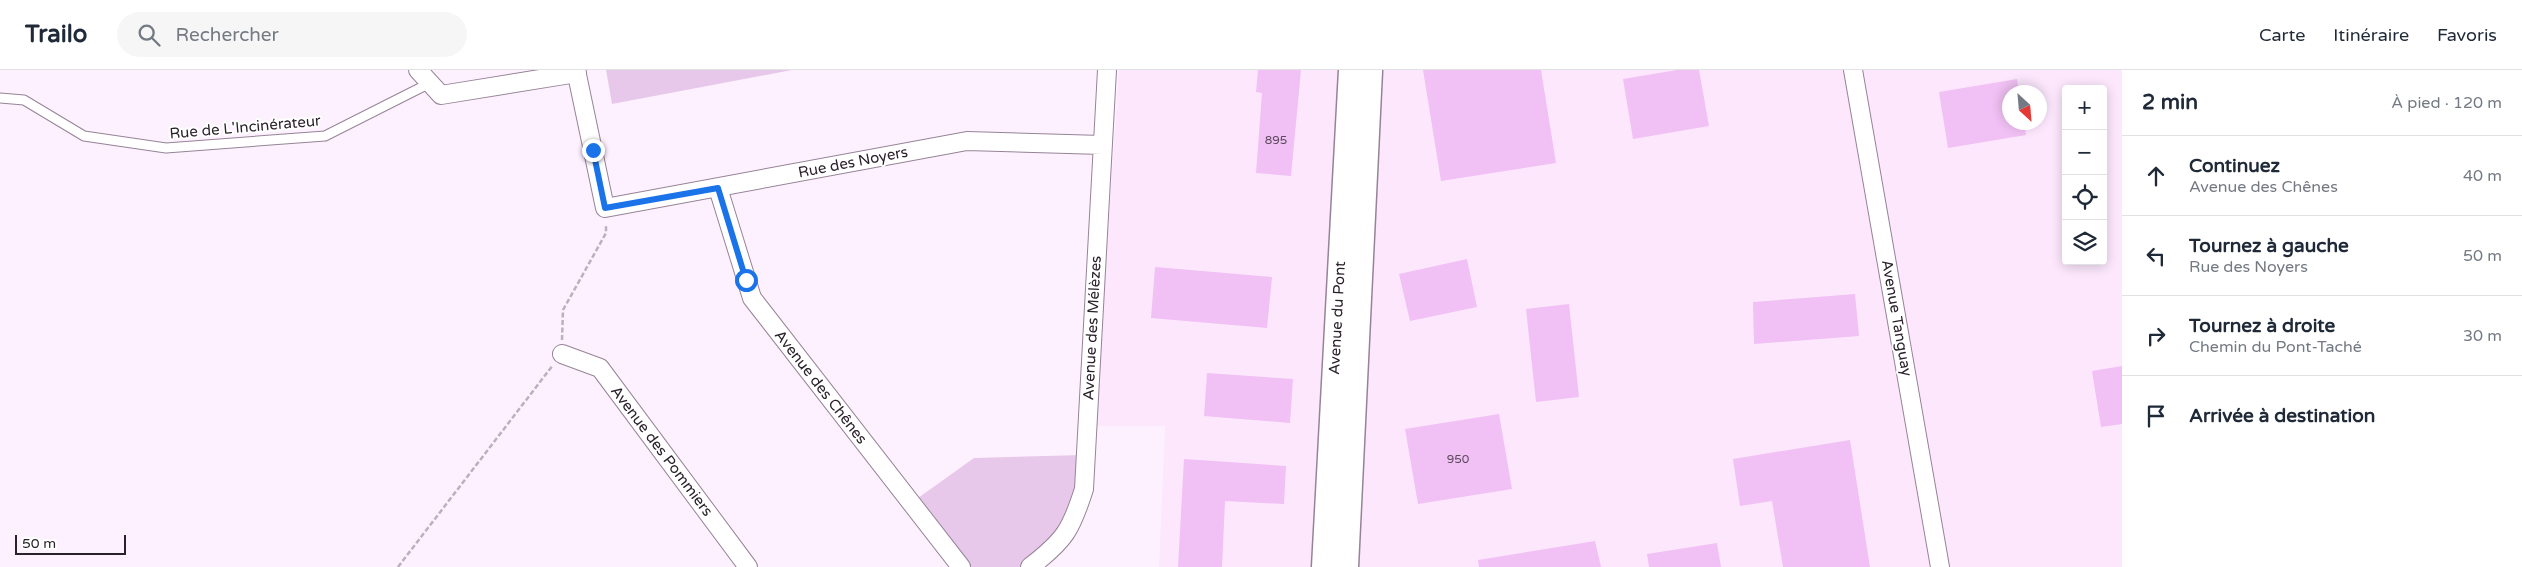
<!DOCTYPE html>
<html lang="fr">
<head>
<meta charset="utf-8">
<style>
	body { margin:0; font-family:"Varela Round",sans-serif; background:#f6f6f7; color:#1f2937 }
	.controls { position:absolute; right:15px; top:15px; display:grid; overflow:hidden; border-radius:5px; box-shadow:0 2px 12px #0003 }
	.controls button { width:45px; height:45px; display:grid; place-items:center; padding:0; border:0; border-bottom:1px solid #e0e1e3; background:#fff; color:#1f2937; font:25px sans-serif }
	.compass { position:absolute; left:2002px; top:15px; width:45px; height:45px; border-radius:50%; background:#fff; box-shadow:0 2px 12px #0003; rotate:154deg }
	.scale { position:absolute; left:15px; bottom:12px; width:111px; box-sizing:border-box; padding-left:5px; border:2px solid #2a222a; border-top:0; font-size:14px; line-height:18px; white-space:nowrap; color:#2a222a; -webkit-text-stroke:4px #fff; paint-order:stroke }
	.stop { position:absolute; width:15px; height:15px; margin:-11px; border:4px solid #1a73e8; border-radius:50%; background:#fff }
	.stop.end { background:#1a73e8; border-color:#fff; box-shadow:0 1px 5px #0008 }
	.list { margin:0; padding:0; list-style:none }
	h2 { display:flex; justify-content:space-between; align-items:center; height:65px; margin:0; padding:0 20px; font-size:21px }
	h2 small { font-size:16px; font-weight:400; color:#747a83 }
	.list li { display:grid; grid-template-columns:32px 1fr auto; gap:15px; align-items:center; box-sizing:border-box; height:80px; padding:0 20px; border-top:1px solid #e0e1e3 }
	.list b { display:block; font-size:19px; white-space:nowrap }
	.list p { margin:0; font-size:16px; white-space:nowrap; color:#747a83 }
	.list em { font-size:16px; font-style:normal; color:#747a83 }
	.icon { flex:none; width:28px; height:28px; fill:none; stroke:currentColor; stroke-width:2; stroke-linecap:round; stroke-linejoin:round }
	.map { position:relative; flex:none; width:2122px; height:497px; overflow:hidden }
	header { display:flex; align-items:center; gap:30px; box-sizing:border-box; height:70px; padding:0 25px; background:#fff; border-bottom:1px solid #e0e1e3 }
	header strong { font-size:24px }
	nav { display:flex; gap:28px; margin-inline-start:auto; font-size:18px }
	.search { width:350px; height:45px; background:#f6f6f7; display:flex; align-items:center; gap:12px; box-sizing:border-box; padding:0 18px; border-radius:28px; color:#747a83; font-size:19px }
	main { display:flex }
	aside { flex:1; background:#fff }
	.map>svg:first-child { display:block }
</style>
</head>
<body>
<header>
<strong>Trailo</strong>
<div class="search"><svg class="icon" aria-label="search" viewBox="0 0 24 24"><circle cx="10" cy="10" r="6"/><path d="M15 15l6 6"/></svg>Rechercher</div>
<nav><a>Carte</a><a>Itinéraire</a><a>Favoris</a></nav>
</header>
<main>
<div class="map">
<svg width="2122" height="497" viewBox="0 0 2122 497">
	<rect width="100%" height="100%" fill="#fef1ff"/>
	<path fill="#fce7fd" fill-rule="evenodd" d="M1119,0H2122V497H1159L1165,356H1095ZM2066,19H2103V191H2066ZM2010,22H2040V52H2010Z"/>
	<path fill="#e8c8ea" d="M606,0H792L612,34Z
		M1083,385L1073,455L1029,497H963L911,433L974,388Z"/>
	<path fill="#f1c0f4" d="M1258,0H1301L1291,106L1256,103L1262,23L1256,22Z
		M1423,0H1541L1556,93L1441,111Z
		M1677,0H1699L1709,56L1633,69L1623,9Z
		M2017,9L2019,22H2010V52H2024L2026,65L1948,78L1939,22Z
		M1467,189L1477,237L1410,251L1399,204Z
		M1155,197L1272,207L1267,258L1151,248Z
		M1855,224L1859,266L1754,274L1753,232Z
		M1569,234L1579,327L1536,332L1526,239Z
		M2122,296V354L2101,357L2092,301Z
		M1207,303L1293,309L1290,353L1204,346Z
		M1499,344L1512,419L1418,434L1405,359Z
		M1850,370L1870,497H1783L1772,431L1740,436L1733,389Z
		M1184,389L1286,396L1284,434L1225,431L1222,497H1178Z
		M1595,471L1601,497H1479L1478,490Z
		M1717,473L1721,497H1649L1647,484Z"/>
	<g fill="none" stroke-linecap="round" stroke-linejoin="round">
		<g stroke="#968397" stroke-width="11">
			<path id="lane" d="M0,28L24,30L84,66L166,78L325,66L430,13"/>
		</g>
		<g stroke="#968397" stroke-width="20">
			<path id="street" d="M418,0L441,25L577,3
				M576,0L605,138L967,71L1102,75
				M1853,0L1940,497
				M718,118L752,228L961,497
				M562,284L600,298L748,497
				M1030,497C1065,470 1071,460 1084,419L1107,0"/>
		</g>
		<g stroke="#968397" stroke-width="29">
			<path id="primary" d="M1325,497L1352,0
				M1345,497L1369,1"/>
		</g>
		<path stroke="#bcb0bd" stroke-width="2.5" stroke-dasharray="5 2.5" stroke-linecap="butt" d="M562,270L563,240L606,163V154
			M398,497L553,295"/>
		<use href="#lane" stroke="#fff" stroke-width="9"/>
		<use href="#street" stroke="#fff" stroke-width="18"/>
		<use href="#primary" stroke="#fff" stroke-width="26"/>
	</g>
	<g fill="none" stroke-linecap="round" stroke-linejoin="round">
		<path stroke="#1a73e8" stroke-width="6" d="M593,80L605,138L718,118L746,210"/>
	</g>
	<g text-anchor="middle" stroke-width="4" stroke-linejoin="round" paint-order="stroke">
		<g font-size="12" fill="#5c4a5c">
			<text x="1276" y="74">895</text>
			<text x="1458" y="393">950</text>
		</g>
		<g font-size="15" fill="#2a222a" stroke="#fff">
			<text transform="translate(245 57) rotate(-5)" y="5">Rue de L'Incinérateur</text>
			<text transform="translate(853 92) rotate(-11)" y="5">Rue des Noyers</text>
			<text transform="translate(1337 248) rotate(-87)" y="5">Avenue du Pont</text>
			<text transform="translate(1897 248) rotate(80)" y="5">Avenue Tanguay</text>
			<text transform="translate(1092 258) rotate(-87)" y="5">Avenue des Mélèzes</text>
			<text transform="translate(821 317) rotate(52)" y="5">Avenue des Chênes</text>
			<text transform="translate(662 381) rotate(53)" y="5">Avenue des Pommiers</text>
		</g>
	</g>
</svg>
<div class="controls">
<button>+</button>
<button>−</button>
<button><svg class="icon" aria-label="locate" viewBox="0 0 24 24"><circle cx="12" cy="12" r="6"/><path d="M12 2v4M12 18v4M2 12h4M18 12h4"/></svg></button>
<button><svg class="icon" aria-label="layers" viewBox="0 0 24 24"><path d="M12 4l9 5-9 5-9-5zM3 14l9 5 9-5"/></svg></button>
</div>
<svg class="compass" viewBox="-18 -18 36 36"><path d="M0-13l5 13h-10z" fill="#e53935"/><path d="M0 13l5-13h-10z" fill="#747a83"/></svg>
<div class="scale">50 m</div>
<div class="stop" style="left:746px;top:210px"></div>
<div class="stop end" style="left:593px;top:80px"></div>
</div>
<aside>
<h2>2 min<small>À pied · 120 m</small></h2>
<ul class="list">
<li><svg class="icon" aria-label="ahead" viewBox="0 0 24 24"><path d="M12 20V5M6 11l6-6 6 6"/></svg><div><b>Continuez</b><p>Avenue des Chênes</p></div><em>40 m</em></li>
<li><svg class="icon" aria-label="left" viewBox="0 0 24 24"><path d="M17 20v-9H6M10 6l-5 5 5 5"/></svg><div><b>Tournez à gauche</b><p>Rue des Noyers</p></div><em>50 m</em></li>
<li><svg class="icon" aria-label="right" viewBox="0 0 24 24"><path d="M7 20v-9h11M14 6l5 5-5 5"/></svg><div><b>Tournez à droite</b><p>Chemin du Pont-Taché</p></div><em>30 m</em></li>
<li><svg class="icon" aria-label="arrive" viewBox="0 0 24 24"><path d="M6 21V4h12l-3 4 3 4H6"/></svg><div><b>Arrivée à destination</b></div></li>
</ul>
</aside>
</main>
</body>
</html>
